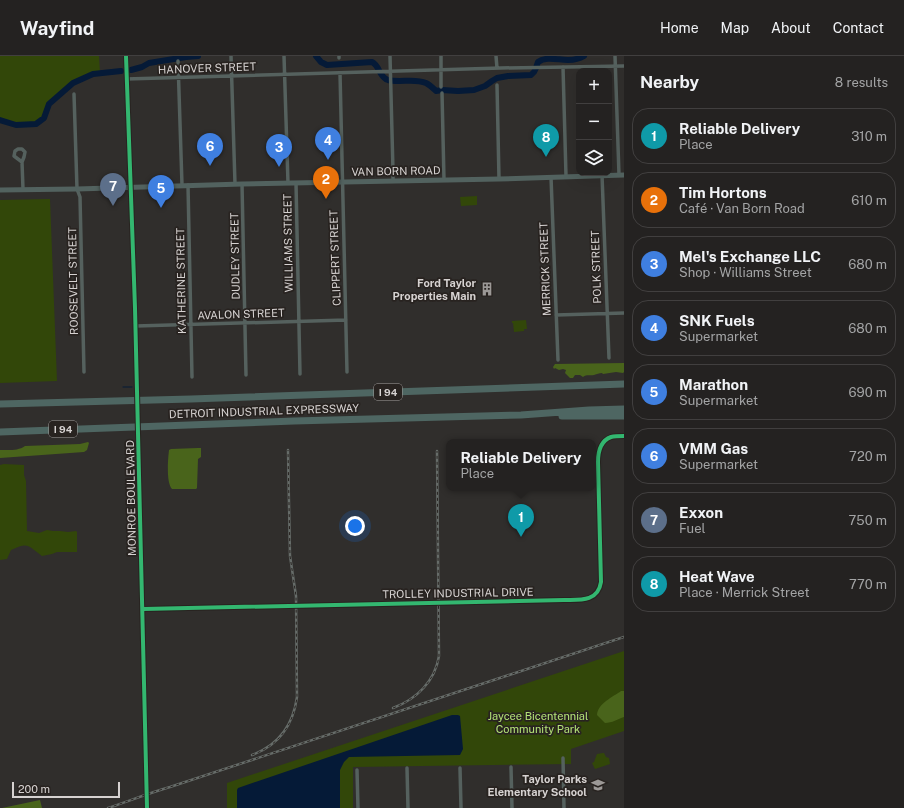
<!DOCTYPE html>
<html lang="en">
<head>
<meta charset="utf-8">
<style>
	body { margin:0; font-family:"Public Sans",sans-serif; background:#2c2a2a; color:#f1f3f6 }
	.controls { position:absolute; right:12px; top:12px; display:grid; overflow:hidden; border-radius:8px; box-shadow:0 4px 16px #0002 }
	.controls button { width:36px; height:36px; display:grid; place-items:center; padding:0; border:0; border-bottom:1px solid #413f3f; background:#242221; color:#f1f3f6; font:20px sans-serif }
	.scale { position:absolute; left:12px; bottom:10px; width:108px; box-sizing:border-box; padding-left:4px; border:2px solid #d6d2d1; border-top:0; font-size:11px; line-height:14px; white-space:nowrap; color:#d6d2d1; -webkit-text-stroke:3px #282320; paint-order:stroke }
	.you { position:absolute; left:355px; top:470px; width:14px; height:14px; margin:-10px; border:3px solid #fff; border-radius:50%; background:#1a73e8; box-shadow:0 0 0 6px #1a73e833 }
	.badge { display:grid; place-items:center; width:26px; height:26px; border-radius:50%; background:#9c9997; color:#fff; font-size:13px; font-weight:700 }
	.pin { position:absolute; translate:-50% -33px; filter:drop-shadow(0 1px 2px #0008) }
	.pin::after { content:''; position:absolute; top:21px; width:14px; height:12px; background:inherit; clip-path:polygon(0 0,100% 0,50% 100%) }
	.popup { position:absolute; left:446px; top:383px; width:150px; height:52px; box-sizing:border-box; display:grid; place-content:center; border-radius:8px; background:#242221; filter:drop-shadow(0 1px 3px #0005); font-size:13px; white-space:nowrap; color:#a3a4a5 }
	.popup b { font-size:15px; color:#f1f3f6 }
	.popup::after { content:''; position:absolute; left:50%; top:100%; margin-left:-8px; border:8px solid transparent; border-top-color:#242221 }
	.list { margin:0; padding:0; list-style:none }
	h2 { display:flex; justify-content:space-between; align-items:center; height:52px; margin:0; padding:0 16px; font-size:17px }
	h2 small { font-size:13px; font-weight:400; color:#a3a4a5 }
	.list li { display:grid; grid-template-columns:26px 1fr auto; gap:12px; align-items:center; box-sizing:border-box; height:56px; margin:0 8px 8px; padding:0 8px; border:1px solid #413f3f; border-radius:16px }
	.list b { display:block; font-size:15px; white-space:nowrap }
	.list p { margin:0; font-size:13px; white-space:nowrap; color:#a3a4a5 }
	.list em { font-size:13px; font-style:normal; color:#a3a4a5 }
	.icon { flex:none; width:22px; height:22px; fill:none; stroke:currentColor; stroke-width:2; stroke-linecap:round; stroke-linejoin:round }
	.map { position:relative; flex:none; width:624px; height:752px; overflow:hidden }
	header { display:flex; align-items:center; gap:24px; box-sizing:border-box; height:56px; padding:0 20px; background:#242221; border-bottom:1px solid #413f3f }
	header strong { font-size:19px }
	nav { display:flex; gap:22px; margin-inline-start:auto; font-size:14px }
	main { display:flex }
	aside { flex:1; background:#242221 }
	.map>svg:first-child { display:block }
</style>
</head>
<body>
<header>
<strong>Wayfind</strong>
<nav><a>Home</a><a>Map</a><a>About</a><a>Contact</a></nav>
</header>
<main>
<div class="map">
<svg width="624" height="752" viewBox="0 0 624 752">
	<rect width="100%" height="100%" fill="#302e2c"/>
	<path fill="#324709" d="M0,0H99L100,17L90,18L71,28L49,48L44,62L36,68L16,69L0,64Z
		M477,140V149L461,150L460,141Z
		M50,143L57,325L0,327V144Z
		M526,264L527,273H524V275L514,276L513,267H512V265Z
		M4,408L24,409V419L26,425L27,475L39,477L47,474L53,475H60L68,476L76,475L77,476V496H57L52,498L42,500C27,489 29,486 11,494L7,503L0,504V409Z
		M624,595V675L571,693V708L353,711V752H227V727Z
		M603,697H604L606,701L609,702L610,708L595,713L592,707L594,706L597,698Z"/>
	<path fill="#49641b" d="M624,307V316L623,317L616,316L603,318L602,317C599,317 597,318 594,319C590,320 587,318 583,321L580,319H575L573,322H570L565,317L566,314L563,313L559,314L555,312L554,313L553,311L555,308Z
		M88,386L89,387L87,394L84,396L0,402V394C9,394 18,395 25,390L80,388Z
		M198,392H201V401L198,403L197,432L196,433H172C166,427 168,403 169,394L171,393Z
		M621,635H624V661C618,663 612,667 605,667L597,659C598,647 613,641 621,635Z
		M40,744L42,752H2Z"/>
	<path fill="#051a37" d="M452,659H458L460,660L463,693L460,699L349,701L344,706L340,714V752H237V734L238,732Z"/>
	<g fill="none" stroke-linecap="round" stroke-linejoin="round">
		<path stroke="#051a37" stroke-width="1" d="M123,331H132"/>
		<path stroke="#051a37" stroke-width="6" d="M316,0L321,6L327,9L372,6C380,10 379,21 388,24C400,27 415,22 426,27C430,29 433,32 436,35L442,34L458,35L474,34L485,30L492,25L497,22L508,20L531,19L534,16L536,12L538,6C546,0 558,4 568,4C574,4 579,3 584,0
			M131,14L142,11L149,7L186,1L198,0
			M0,64L16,69L36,68L44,62L49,48L73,27L93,18L121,15"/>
		<path stroke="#55615e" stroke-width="3.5" d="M231,0L235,128
			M284,0L288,127
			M339,0V2
			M390,0L393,115V125
			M441,0V31
			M496,0L497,12
			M615,0L619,119
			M178,5L182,129
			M563,11L566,120
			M340,17L347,316
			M126,23L501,12L624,10
			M497,29L499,123
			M442,37L444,124
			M74,38L77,133L80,141L84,316
			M22,106L14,100L15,95L18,93H22L25,96L24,101L22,106L23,133
			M602,119L609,302
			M551,121L558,304
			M296,127L300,318
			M242,128L246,319
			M188,129L192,321
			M556,259L624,257
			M136,270L346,264
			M143,553L564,544C580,544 598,546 601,526L598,406C598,397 600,385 611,381C615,380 620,380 624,380
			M563,702L564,752
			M511,711L512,752
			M407,712L408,752
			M460,712L461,752
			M357,714L358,752"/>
		<path stroke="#55615e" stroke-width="4.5" d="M126,0L135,252L147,752"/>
		<path stroke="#52625f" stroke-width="5" d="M0,134L77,133L242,128L499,123L624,119"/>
		<path stroke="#4e6662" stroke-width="7" d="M0,348L191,343L624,328
			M562,360H624
			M0,376L294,365L521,359L589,354L624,353"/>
		<g stroke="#666c69" stroke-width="2.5">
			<path id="rail" d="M393,652C417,643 435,625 439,600L437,395
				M252,699C279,689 293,670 297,641L296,540L290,500L288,394
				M108,752C129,745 149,737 170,731L624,581"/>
		</g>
		<use href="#rail" stroke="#282320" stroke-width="1" stroke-dasharray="3" stroke-linecap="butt"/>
		<g stroke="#282320" stroke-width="6">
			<path id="cycleway" d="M126,0L135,252L147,752
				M143,553L564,544C580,544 598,546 601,526L598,406C598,397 600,385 611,381C615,380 620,380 624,380"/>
		</g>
		<use href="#cycleway" stroke="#33b770" stroke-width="4"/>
	</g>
	<defs>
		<g id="building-bare" transform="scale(1.08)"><path d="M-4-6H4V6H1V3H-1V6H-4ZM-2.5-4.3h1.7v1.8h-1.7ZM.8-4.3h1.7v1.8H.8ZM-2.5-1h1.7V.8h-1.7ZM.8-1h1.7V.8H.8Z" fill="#9c9997" stroke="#282320" stroke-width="2.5" paint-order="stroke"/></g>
		<g id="school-bare" transform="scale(1.08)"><path d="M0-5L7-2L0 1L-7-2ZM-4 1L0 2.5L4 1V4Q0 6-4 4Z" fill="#9c9997" stroke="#282320" stroke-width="2.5" paint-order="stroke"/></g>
	</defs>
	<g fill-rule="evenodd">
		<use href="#building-bare" x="487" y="233"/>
		<use href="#school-bare" x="598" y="729"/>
	</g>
	<g text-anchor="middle" stroke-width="3.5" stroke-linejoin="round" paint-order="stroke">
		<g fill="#282320" stroke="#a29e9c" stroke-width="1">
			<rect x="374" y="328" width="28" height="16" rx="3"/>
			<rect x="49" y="365" width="28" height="16" rx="3"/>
		</g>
		<g font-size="10" font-weight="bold" fill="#d6d2d1">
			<text x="388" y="340">I 94</text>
			<text x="63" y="377">I 94</text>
		</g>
		<g font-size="11" fill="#d6d2d1" stroke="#282320">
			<text transform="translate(207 12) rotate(-2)" y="4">HANOVER STREET</text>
			<text transform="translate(396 115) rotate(-1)" y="4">VAN BORN ROAD</text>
			<text transform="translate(288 187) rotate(-91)" y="4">WILLIAMS STREET</text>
			<text transform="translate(235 200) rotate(-91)" y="4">DUDLEY STREET</text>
			<text transform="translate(335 202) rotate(-92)" y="4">CLIPPERT STREET</text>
			<text transform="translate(596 211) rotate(-92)" y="4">POLK STREET</text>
			<text transform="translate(545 213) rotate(-92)" y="4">MERRICK STREET</text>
			<text transform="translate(73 225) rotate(-91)" y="4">ROOSEVELT STREET</text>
			<text transform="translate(181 225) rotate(-91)" y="4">KATHERINE STREET</text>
			<text transform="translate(241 258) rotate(-2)" y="4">AVALON STREET</text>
			<text transform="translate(264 355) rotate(-2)" y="4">DETROIT INDUSTRIAL EXPRESSWAY</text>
			<text transform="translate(131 442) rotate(-91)" y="4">MONROE BOULEVARD</text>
			<text transform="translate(458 537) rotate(-1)" y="4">TROLLEY INDUSTRIAL DRIVE</text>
		</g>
		<g font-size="11" font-weight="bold" fill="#d6d2d1" stroke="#282320" text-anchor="end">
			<text x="476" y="231">Ford Taylor<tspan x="476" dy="13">Properties Main</tspan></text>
			<text x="587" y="727">Taylor Parks<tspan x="587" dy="13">Elementary School</tspan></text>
		</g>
		<g font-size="11" fill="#b4e377" stroke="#282320">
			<text x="538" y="664">Jaycee Bicentennial<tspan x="538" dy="13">Community Park</tspan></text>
		</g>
	</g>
</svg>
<div class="controls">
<button>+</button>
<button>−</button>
<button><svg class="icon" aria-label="layers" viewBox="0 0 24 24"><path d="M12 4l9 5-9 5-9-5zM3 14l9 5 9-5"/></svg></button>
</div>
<div class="scale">200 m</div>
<div class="you"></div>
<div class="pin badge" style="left:521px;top:481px;background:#0f9aa8">1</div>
<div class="popup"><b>Reliable Delivery</b>Place</div>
<div class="pin badge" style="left:326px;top:143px;background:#e8710a">2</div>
<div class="pin badge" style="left:279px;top:111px;background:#3f7fe0">3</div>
<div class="pin badge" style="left:328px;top:104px;background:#3f7fe0">4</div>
<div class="pin badge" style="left:161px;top:152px;background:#3f7fe0">5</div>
<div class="pin badge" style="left:210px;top:110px;background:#3f7fe0">6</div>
<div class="pin badge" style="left:113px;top:150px;background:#5c6f8a">7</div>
<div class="pin badge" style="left:546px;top:101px;background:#0f9aa8">8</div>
</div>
<aside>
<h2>Nearby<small>8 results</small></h2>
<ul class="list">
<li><span class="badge" style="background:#0f9aa8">1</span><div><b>Reliable Delivery</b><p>Place</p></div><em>310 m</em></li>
<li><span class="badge" style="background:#e8710a">2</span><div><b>Tim Hortons</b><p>Café · Van Born Road</p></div><em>610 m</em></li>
<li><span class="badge" style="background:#3f7fe0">3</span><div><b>Mel's Exchange LLC</b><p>Shop · Williams Street</p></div><em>680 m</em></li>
<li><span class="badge" style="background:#3f7fe0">4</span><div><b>SNK Fuels</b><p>Supermarket</p></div><em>680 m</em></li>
<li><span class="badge" style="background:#3f7fe0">5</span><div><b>Marathon</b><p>Supermarket</p></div><em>690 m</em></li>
<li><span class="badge" style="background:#3f7fe0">6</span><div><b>VMM Gas</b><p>Supermarket</p></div><em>720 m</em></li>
<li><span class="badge" style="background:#5c6f8a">7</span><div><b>Exxon</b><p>Fuel</p></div><em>750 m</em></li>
<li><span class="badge" style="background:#0f9aa8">8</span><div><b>Heat Wave</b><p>Place · Merrick Street</p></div><em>770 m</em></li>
</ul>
</aside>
</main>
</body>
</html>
